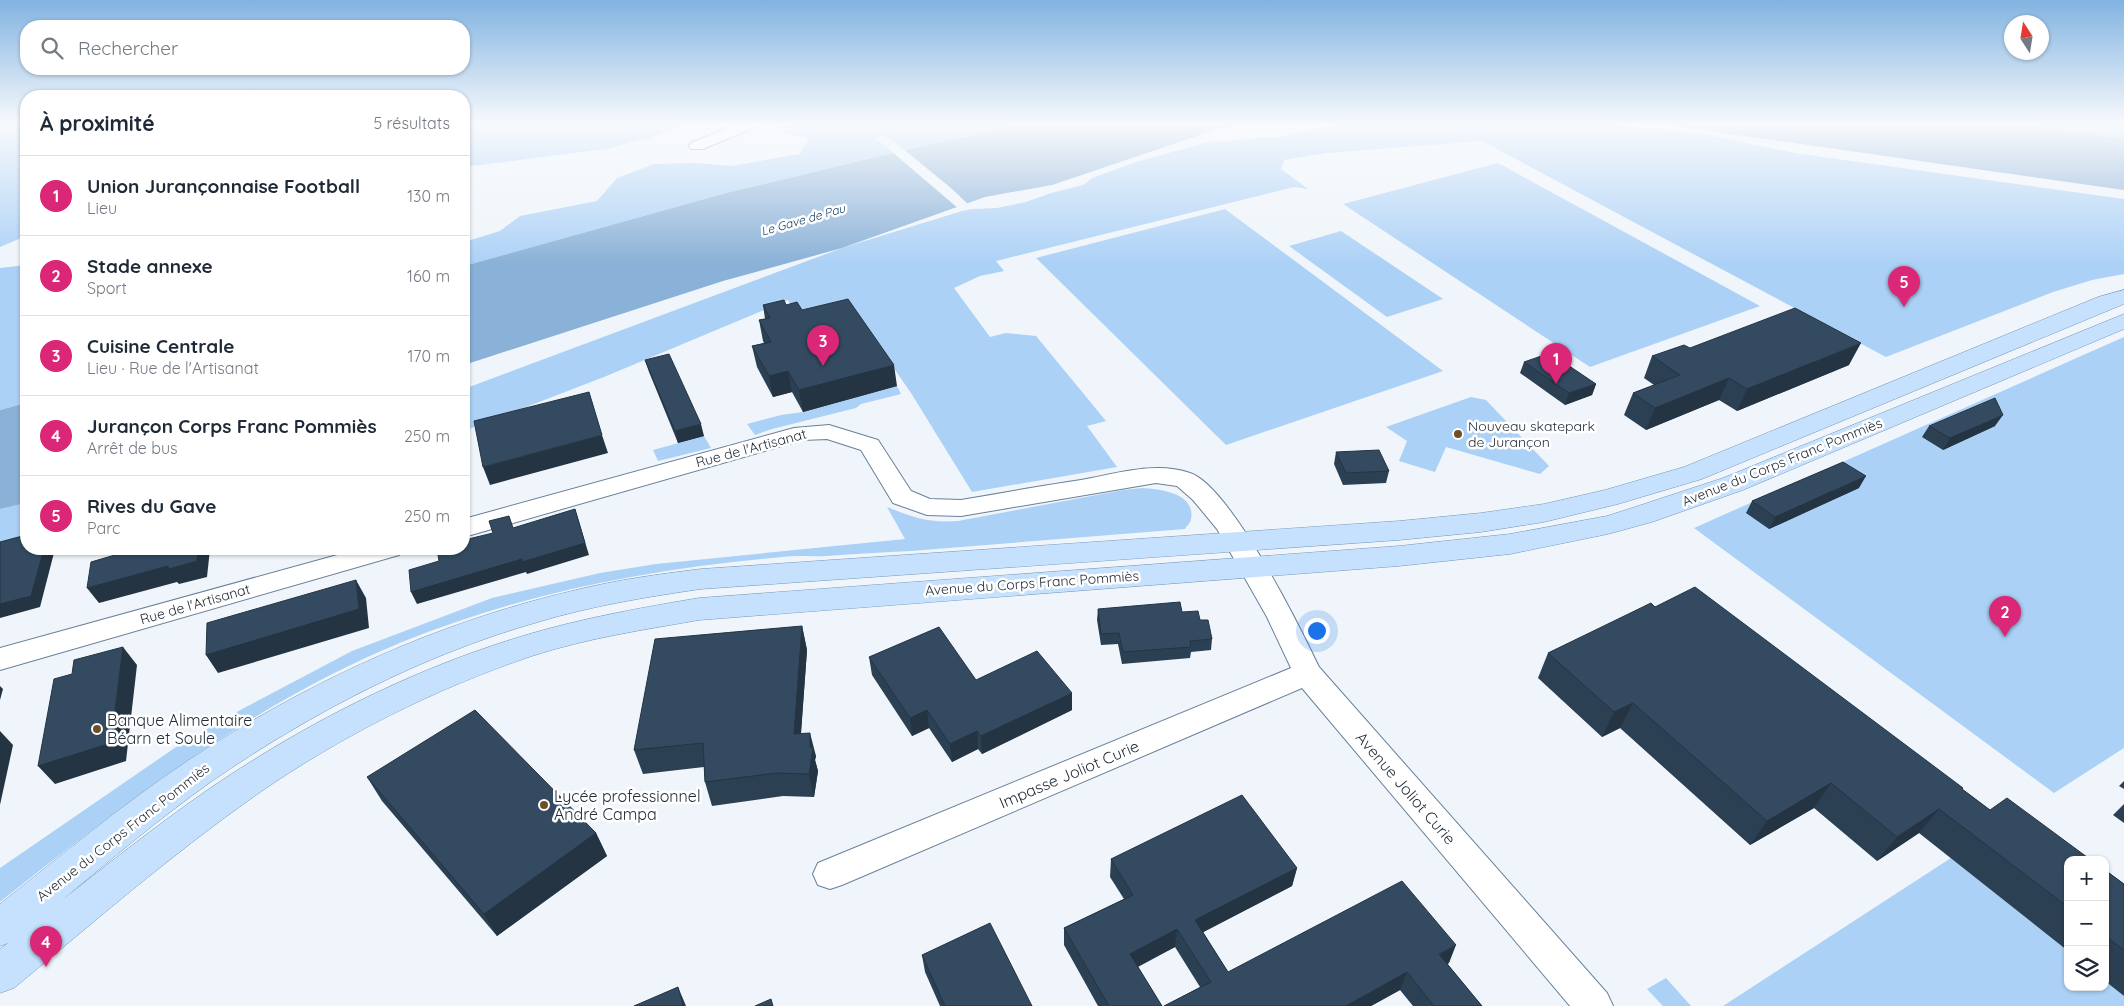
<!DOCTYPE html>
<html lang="fr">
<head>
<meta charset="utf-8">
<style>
	body { margin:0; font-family:Quicksand,sans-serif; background:#f2f2f3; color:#1f2937 }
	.controls { position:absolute; right:15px; bottom:15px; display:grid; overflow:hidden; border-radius:10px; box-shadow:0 1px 4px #0004 }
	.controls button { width:45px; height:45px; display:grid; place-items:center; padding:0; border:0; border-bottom:1px solid #e0e1e3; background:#fff; color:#1f2937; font:25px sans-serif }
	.compass { position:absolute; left:2004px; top:15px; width:45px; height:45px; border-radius:50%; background:#fff; box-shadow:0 1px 4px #0004; rotate:348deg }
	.you { position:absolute; left:1316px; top:630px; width:18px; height:18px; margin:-12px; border:4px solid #fff; border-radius:50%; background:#1a73e8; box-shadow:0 0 0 8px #1a73e833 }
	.badge { display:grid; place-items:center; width:32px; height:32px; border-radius:50%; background:#db2777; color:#fff; font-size:16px; font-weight:700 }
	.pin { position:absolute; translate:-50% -41px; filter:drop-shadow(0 1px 2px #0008) }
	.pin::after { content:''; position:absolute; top:26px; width:18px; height:15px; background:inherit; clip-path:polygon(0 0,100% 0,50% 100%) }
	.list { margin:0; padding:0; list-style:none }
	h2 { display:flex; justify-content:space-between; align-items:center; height:65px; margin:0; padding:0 20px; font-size:21px }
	h2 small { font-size:16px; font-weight:400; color:#747a83 }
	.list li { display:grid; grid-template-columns:32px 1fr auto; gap:15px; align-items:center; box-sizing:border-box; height:80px; padding:0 20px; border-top:1px solid #e0e1e3 }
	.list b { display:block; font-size:19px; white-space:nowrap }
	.list p { margin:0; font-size:16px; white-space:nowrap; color:#747a83 }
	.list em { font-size:16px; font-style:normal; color:#747a83 }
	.icon { flex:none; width:28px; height:28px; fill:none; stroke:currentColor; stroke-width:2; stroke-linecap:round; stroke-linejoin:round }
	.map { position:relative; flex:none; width:2124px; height:1006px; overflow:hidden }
	.search { position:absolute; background:#fff; box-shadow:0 1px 4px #0004; left:20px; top:20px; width:450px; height:55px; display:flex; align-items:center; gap:12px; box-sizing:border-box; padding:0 18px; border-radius:20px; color:#747a83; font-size:19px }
	.panel { position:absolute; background:#fff; box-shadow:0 1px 4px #0004; left:20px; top:90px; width:450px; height:465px; border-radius:20px }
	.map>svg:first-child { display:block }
</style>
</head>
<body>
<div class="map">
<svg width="2124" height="1006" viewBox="0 0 2124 1006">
	<rect width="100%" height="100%" fill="#eff5fa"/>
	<path fill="#acd1f6" d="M0,123H26V236L0,247Z
		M464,123H691L649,138L606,149L464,167Z
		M797,123H1030L904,150L885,135L875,138L894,153L726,193L464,266V242L500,231L520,216L597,201L617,178L654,164L694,163L731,166L800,154L809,138L788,134L776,127Z
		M1344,123H1603L1708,135L1795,153L2124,199V274L2092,280L2053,292L1886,357L1482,141L1327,153L1284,160L1281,169L1308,189L1294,187L996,261L1004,271L980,276L954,288L990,337L1006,333L1036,336L1106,421L1087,426L1117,467L972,492L911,393L859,318L800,323L788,300L604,377L464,431V389L842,248L962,211L973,209L997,208L1026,202L1051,193L1083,185L1092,178L1136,162L1208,142L1277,137Z
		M2005,123H2124V139Z
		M1498,163L1760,306L1590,367L1343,204Z
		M1225,209L1443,371L1226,445L1036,258Z
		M1341,231L1443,299L1387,317L1289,246Z
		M26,265V403L0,410V268Z
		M2124,337V748L2054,793L1694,528Z
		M897,386L901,394L861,404L856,408L772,429L755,435L747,424L781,415L803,412Z
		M1471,397L1486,400L1549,466L1540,474L1446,447L1435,472L1399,461L1407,441L1386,427Z
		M704,436L711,448L658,461L653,450Z
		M1142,488C1159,489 1196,493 1191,519C1191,522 1187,526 1185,529C1094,536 1002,544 911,551C883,552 855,554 827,556C812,557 797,555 782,557C649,569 527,592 402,642C253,703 125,803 0,902V868L179,745L244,708L352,651L492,598L600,573L656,564L905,539L887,507C914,518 929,523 958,521L1123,490Z
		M26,503V544L0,551V509Z
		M1951,858L2068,951V987H2105V981L2124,996V1006H1723Z
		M1666,978L1691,1006H1663L1647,989Z"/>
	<path fill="#8ab1d7" d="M1030,123H1248L1215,130L1052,185L985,197L842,248L723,281L464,365V266L726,193L918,147Z
		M1653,123H2005L2124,139V190Z
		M26,403V503L0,509V410Z"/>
	<path fill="#eff5fa" d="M902,148L951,188L969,205L959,209L891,151Z"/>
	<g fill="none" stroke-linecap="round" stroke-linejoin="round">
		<g stroke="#688199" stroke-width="2">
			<path id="minor" d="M739,123H760L758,126L703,149H691L689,146L691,143Z
				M829,425L878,440L911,491L930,499L961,500C1001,493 1041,486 1081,480C1116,474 1155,461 1190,473C1230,486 1300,627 1319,667L1607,993L1613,1006H1570L1302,688L842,885L830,889L818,885L813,874L818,863L1291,668L1267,617L1217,529L1193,500L1177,486L1156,483L961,516L927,515L893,503L861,450L827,439L803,440L464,537V519L794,428Z
				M359,549H403L399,555L0,670V648Z"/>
		</g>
		<g stroke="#7395b7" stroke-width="1">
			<path id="major" d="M2124,290V304L1702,479L1618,504L1544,522L1481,532L1399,540L701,589C646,597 591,606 538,622C422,655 311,713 212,781C160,818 110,860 61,901C117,857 173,812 233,773C324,714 422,666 526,635C583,618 640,608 699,598L1399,546L1510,534L1607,516L1632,508L1723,478L2124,314V329L1743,490L1652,522L1608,534L1510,554L1399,566L699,620C643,630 587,638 532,656C434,689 341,736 256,795C172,854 94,922 14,988L0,993V949L8,943L0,946V904C62,855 123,804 189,760C307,682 438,622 576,590C617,580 659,574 701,569L1399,521L1481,513L1544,504L1605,490L1684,467L2098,297Z"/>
		</g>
		<use href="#minor" fill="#fff" fill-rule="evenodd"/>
		<use href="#major" fill="#c5e1fd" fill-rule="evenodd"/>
	</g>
	<path fill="#2c4053" d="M763,305H786L802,310L897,386L803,412L792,392L773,397L757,367L752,346L764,343L763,341L759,320L765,319Z
		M1690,348L1849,365L1737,411L1719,400L1646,430L1624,415L1633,393L1654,385L1644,378L1652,356Z
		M645,360L704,436L678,443L649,372Z
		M1524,362L1596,384L1592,395L1565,405L1520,373Z
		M1929,426H1995L1943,450L1922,437Z
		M1336,452L1389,471L1386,483L1343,485L1334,464Z
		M1859,488L1769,529L1746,513L1752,501Z
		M1655,607L1962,789L1990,810L2068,860V951L1919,833L1877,861L1814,808L1750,845L1620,728L1602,737L1538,678L1548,653Z
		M1098,609L1182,612L1200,620L1212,639L1211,650L1191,652L1190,658L1122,664L1118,644L1101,645L1097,620Z
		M802,626L807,650L801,734L816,756L815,760L818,771L814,797L783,796L712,806L705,782L704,767L643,774L634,750Z
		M869,657L976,680L1072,710L982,754L978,749L952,762L929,728L912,736L872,675Z
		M367,777L596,833L607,856L497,936L382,801Z
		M2124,781V789L2119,786Z
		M2124,804V823L2113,815Z
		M1111,859L1297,868L1292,886L1203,932L1228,972L1449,963L1447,964L1482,1006H1413L1400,990L1371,1006H1164L1200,987L1175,947L1138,967L1162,1006H1098L1064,945V928L1124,899L1110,877Z
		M2105,870L2124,884V996L2105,981Z
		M922,955L1032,1006H940L925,972Z"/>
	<path fill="#243443" d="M1861,343L1849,365L1737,411L1747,389Z
		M894,365L897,386L803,412L799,390Z
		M788,371L792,392L773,397L769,376Z
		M1729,378L1719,400L1646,430L1655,408Z
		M1596,384L1592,395L1565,405L1569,393Z
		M2003,415L1995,426L1943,450L1950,438Z
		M701,424L704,436L678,443L675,431Z
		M602,435L608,453L490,485L483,467Z
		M1866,476L1859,488L1769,529L1775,517Z
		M575,509L589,555L527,574L526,572L417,604L411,592Z
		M44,549H55L40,607L0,618V604Z
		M198,549H210L207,577L179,584L177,582L99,603L87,588Z
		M356,580L366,598L369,628L218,673L206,655Z
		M802,626L807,650L799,758L794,734Z
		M123,647L137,665L126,761L55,784L38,766Z
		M0,686L3,689L0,700Z
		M1072,693V710L982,754L981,736Z
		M1633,703L1620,728L1602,737L1614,712Z
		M927,710L929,728L912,736L910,718Z
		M0,731L13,745L0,805Z
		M977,731L978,749L952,762L950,744Z
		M810,733L816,756L815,760L818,771L814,797L809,774Z
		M1831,783L1814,808L1750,845L1767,821Z
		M1939,809L1919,833L1877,861L1897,837Z
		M596,833L607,856L497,936L484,914Z
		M1297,868L1292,886L1192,938L1195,920Z
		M1177,929L1175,947L1128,971L1130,954Z
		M1456,945L1449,963L1432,972L1439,954Z
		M1407,972L1400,990L1371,1006H1346Z
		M678,987L686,1006H683Z"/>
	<path fill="#334a60" stroke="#243443" d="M848,299L894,365L799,390L788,371L769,376L752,346L771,342L759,320L770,318L763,305L784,300L786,305L797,302L802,310Z
		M1795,308L1861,343L1747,389L1729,378L1655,408L1633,393L1680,375L1652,356L1684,345L1690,348Z
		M1550,353L1596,384L1569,393L1524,362Z
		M669,354L701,424L675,431L645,360Z
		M589,392L602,435L483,467L474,421Z
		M1995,398L2003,415L1950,438L1929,426Z
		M1379,450L1389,471L1346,473L1336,452Z
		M1843,462L1866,476L1775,517L1752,501Z
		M575,509L585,543L522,562V559L411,592L409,570L439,561L437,549H464V540L493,533L489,521L509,516L513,528Z
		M26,535V549H44L31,596L0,604V542Z
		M133,549H198L197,561L169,569L168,566L87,588L91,562L132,550Z
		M356,580L359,609L206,655L207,623Z
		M1695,587L1963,788L1962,789L1990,810L2007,798L2091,860H2068V907L1939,809L1897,837L1831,783L1767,821L1633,703L1614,712L1548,653L1651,603L1655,607Z
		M1180,602L1182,612L1198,611L1200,620H1208L1212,639L1190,641L1191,647L1123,652L1119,633L1101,634L1098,609Z
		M802,626L794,734L810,733V747L813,748L809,774L777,773L705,782L703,743L634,750L655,639Z
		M939,627L976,680L1037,651L1072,693L981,736L977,731L950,744L927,710L910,718L869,657Z
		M123,647L111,743L38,766L54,679L72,674L74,660Z
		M475,710L596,833L484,914L367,777Z
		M1242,795L1297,868L1195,920L1228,972L1402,881L1456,945L1439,954L1482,1006H1434L1407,972L1346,1006H1164L1211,982L1177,929L1130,954L1162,1006H1109L1064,928L1133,895L1111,859Z
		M2105,870L2124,884V950L2105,936Z
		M990,923L1032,1006H945L922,955Z
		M678,987L683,1006H634Z
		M771,999L773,1006H755Z"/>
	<linearGradient id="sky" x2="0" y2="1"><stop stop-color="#82b3e1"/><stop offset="0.47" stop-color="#f8fafd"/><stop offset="1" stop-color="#f8fafd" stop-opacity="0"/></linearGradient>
	<rect width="2124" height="264" fill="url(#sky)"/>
	<g fill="#704e26" stroke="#fff" stroke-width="2">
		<circle cx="1458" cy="434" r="5"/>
		<circle cx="97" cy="729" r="5"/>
		<circle cx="544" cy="805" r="5"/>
	</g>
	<g text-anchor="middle" stroke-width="5" stroke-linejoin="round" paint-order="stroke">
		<g font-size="12" font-style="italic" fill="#133e63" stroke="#fff">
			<text transform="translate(803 220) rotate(-16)" y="4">Le Gave de Pau</text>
		</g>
		<g font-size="14" fill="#242e38" stroke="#fff" text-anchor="start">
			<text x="1468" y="431">Nouveau skatepark<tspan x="1468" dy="16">de Jurançon</tspan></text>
		</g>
		<g font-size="14" fill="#242e38" stroke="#fff">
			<text transform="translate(751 448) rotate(-15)" y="5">Rue de l'Artisanat</text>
			<text transform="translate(1782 462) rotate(-22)" y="5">Avenue du Corps Franc Pommiès</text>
			<text transform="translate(1032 583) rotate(-4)" y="5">Avenue du Corps Franc Pommiès</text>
			<text transform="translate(195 604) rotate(-16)" y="5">Rue de l'Artisanat</text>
			<text transform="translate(123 832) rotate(-38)" y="5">Avenue du Corps Franc Pommiès</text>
		</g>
		<g font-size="16" fill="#242e38" stroke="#fff" text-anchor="start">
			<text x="107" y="726">Banque Alimentaire<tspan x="107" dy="18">Béarn et Soule</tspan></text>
			<text x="554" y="802">Lycée professionnel<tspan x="554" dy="18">André Campa</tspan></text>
		</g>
		<g font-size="16" fill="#242e38" stroke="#fff">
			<text transform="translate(1069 774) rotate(-23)" y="6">Impasse Joliot Curie</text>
			<text transform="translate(1406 788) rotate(49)" y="6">Avenue Joliot Curie</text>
		</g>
	</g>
</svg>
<div class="controls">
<button>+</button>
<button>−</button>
<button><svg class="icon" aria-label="layers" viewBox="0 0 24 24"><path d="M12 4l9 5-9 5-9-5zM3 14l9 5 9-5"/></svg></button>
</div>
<svg class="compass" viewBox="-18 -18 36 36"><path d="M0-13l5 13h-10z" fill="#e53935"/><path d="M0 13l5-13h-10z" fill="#747a83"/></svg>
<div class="you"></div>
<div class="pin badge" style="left:1556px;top:384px">1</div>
<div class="pin badge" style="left:2005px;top:637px">2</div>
<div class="pin badge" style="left:823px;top:366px">3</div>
<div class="pin badge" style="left:46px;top:967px">4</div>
<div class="pin badge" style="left:1904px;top:307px">5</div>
<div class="search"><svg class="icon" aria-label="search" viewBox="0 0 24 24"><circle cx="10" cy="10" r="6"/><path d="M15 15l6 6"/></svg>Rechercher</div>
<section class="panel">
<h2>À proximité<small>5 résultats</small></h2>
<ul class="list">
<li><span class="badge">1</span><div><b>Union Jurançonnaise Football</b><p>Lieu</p></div><em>130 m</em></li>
<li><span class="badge">2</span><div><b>Stade annexe</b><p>Sport</p></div><em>160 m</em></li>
<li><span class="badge">3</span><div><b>Cuisine Centrale</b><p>Lieu · Rue de l'Artisanat</p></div><em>170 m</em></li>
<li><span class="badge">4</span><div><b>Jurançon Corps Franc Pommiès</b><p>Arrêt de bus</p></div><em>250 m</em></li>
<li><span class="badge">5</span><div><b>Rives du Gave</b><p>Parc</p></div><em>250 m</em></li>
</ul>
</section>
</div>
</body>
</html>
